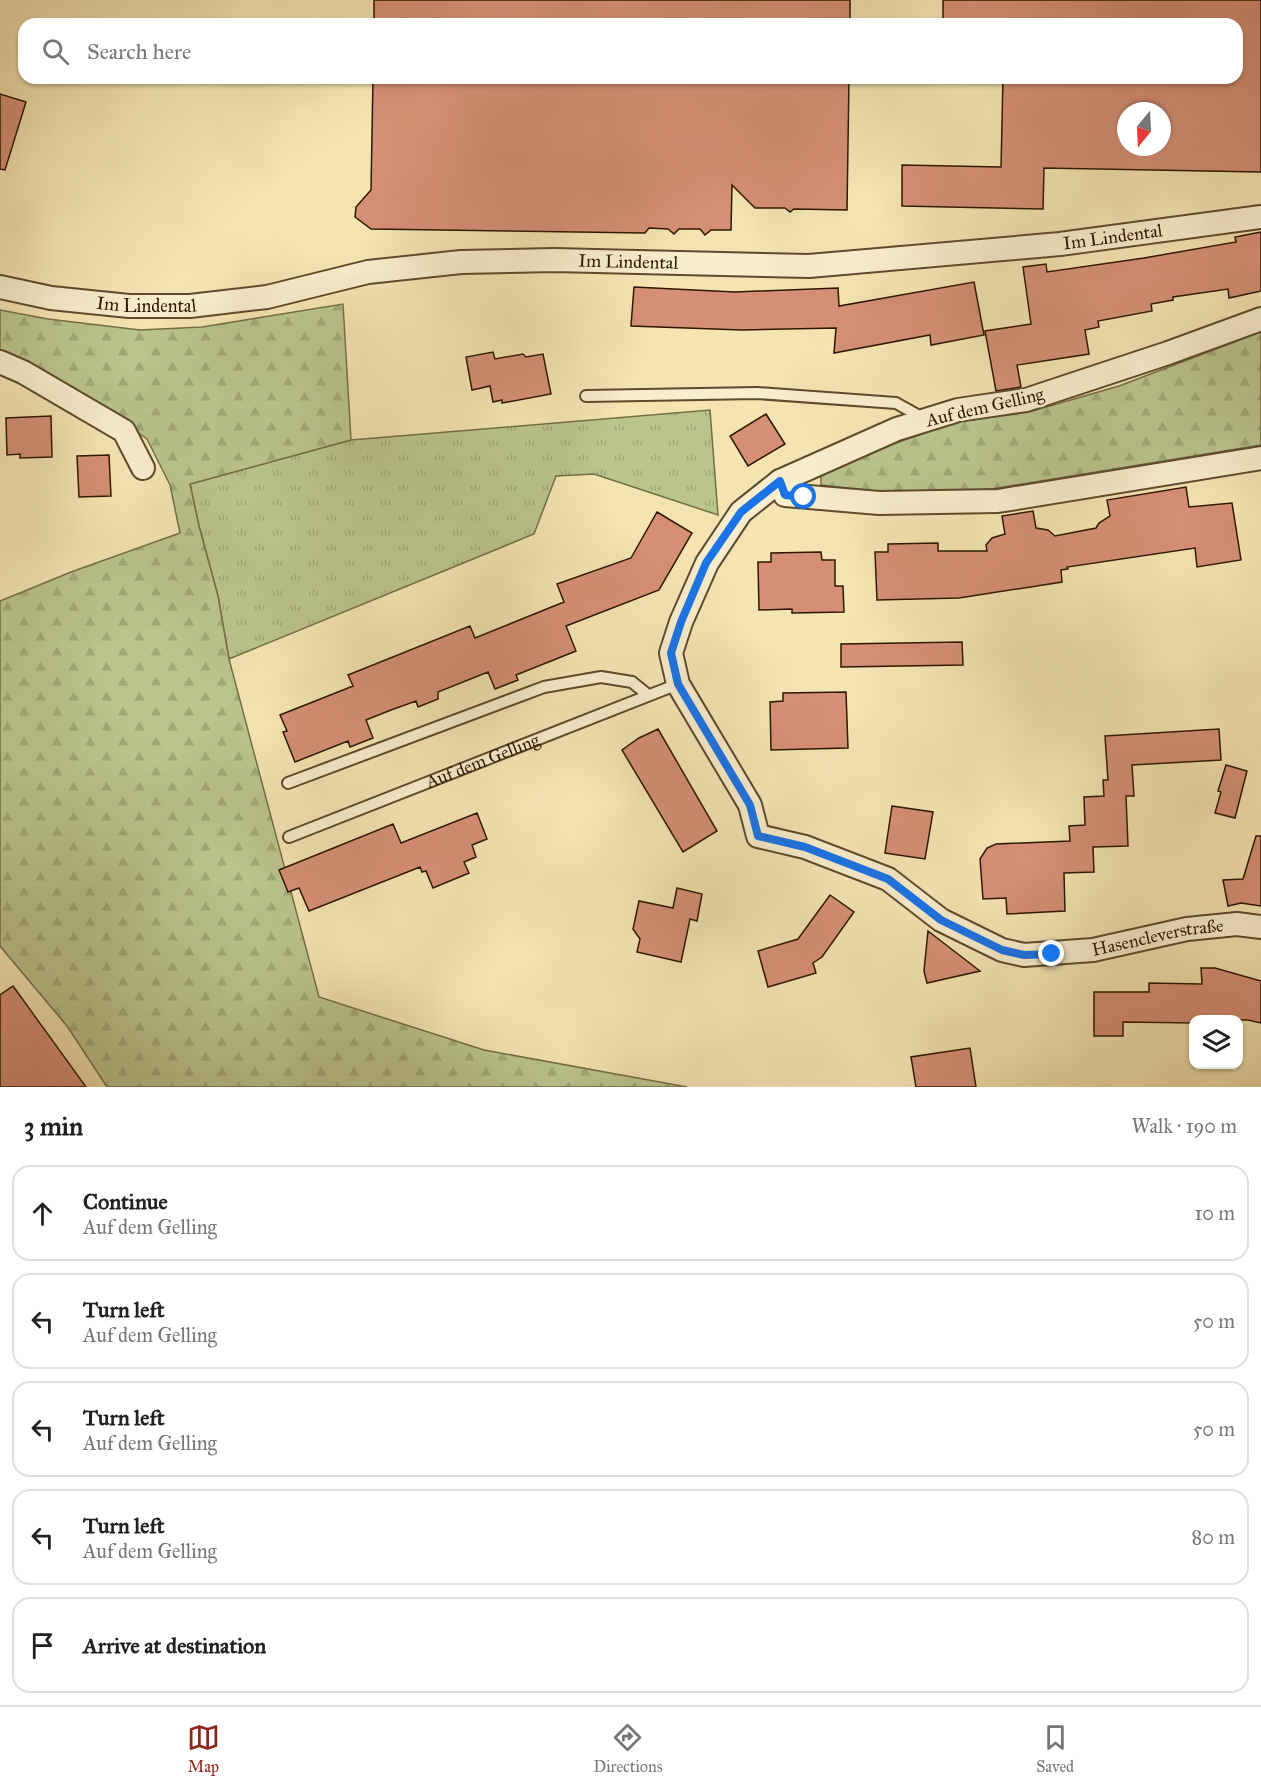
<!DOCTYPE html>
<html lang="en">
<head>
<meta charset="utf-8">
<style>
	body { margin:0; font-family:"IM FELL Great Primer",serif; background:#f2f2f2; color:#202124 }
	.controls { position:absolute; right:18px; bottom:18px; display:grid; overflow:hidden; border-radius:12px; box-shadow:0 2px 4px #0004 }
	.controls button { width:54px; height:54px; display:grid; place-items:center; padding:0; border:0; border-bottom:2px solid #e0e0e0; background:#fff; color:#202124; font:30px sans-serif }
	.compass { position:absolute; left:1117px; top:102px; width:54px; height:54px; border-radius:50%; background:#fff; box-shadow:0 2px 4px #0004; rotate:198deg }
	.stop { position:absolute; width:18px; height:18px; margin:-14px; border:4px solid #1a73e8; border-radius:50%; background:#fff }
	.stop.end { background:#1a73e8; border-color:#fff; box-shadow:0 2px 6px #0008 }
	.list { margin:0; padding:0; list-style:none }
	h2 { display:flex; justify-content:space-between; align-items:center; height:78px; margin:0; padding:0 24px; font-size:26px }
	h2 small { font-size:20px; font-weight:400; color:#757577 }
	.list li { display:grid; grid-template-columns:39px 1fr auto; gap:18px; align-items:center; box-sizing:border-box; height:96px; margin:0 12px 12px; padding:0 12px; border:2px solid #e0e0e0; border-radius:18px }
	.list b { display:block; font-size:22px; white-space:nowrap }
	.list p { margin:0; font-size:20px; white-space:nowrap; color:#757577 }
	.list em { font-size:20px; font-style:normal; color:#757577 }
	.icon { flex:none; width:33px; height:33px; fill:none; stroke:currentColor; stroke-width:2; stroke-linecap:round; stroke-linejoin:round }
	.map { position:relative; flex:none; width:1261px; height:1087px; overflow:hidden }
	.search { position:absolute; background:#fff; box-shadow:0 2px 4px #0004; left:18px; right:18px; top:18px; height:66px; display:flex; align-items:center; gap:15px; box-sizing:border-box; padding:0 21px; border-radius:18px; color:#757577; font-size:22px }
	.sheet { height:618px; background:#fff }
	nav { display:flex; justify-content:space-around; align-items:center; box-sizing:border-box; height:84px; border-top:2px solid #e0e0e0; background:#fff; font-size:16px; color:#757577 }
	nav a { display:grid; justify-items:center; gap:3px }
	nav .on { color:#8f2418 }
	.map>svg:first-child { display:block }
</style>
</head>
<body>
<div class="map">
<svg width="1261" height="1087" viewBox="0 0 1261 1087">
	<defs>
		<pattern id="grass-tufts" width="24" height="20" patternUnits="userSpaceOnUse" patternTransform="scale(1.5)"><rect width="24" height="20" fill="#bac48d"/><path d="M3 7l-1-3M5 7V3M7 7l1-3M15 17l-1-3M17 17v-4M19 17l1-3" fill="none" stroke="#a0a878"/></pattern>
		<pattern id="forest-firs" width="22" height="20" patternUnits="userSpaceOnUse" patternTransform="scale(1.5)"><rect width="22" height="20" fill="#bac48d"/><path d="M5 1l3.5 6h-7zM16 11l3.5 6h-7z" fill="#a0a878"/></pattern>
	</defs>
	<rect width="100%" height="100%" fill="#f4e4b2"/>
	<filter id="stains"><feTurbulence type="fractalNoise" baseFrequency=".00333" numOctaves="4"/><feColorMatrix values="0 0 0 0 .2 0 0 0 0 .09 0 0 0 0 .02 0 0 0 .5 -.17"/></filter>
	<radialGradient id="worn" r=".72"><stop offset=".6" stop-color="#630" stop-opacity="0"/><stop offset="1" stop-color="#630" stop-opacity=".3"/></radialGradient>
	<path fill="url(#grass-tufts)" stroke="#746e47" stroke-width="1.5" d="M710,410L718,515L594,474L556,476L534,534L229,659L218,596L199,526L190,484L351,440Z"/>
	<path fill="url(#forest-firs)" stroke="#746e47" stroke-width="1.5" d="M343,304L351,440L190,484L199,526L218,596L229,659L319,997L484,1050L687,1087H107L67,1026L0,946V601L71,572L180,533L170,485L147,439L103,408L0,353V310L48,319L140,330L202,327Z
		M1261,332V445L991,489L942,494H900L821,485V476L856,457L956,422L1029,412L1119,386Z"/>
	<path fill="#d58f76" stroke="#2d1701" stroke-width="1.5" fill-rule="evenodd" d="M374,0H850V24H374Z
		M943,0H1261V172L1044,168L1043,209L902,206V165L1001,167L1003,78H1237V24H943ZM1126,111H1162V147H1126Z
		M373,78H849L847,210L794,209L790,212L785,208H755L732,185L731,230H711L705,235L700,229H679L674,234L668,229L649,228L645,233L371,229L355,217L356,207L371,190Z
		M0,94L26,102L5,170L0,169Z
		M1261,232V291L1229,298L1228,289L1173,297V300L1151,304L1152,311L1098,321L1099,327L1085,330L1089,354L1017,365L1021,387L996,391L985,331L1031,324L1023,267L1046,264L1047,272L1144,258L1236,242L1235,237Z
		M974,282L984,335L931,345L930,335L834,353L836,328L742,330L631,326L634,287L735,292L838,288L839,306Z
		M493,352L495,359L523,354L526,357L543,354L551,394L502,403V400L493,402L490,386L472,390L466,357Z
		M766,414L785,444L748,466L730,436Z
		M51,416L52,457L20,458V454L7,455L6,418Z
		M109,455L111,496L79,497L77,456Z
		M1186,487L1189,507L1232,503L1241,560L1197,567L1195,548L1067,567L1068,569L1061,570L1062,582L959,598L877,600L875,552H888V544L938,543V551H987L986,545L992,538L1005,534L1002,516L1033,511L1036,528L1048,530L1055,536L1096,528L1099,523L1110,516L1107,500Z
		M657,512L692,533L659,590L566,626L576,651L516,675L518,680L495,689L488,672L438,692V699L418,707L416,701L391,710L366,720L373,738L350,747L348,741L295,762L283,732L287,731L280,715L353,686L348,675L470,626L475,638L564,602L557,584L631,558Z
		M821,552L822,560H835V586H843L844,612L792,613V609L759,610L758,562H771V553Z
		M962,642L963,665L841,667V644Z
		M846,692L848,748L771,750L770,702L783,701V693Z
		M658,729L717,831L683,852L622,750L639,738Z
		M1219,729L1221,760L1132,765L1134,796H1126L1128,846L1093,847L1094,872L1064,873L1065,911L1007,914L1006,898L983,899L980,859L987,848L996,844L1070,841L1069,826L1085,825L1084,797L1104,796L1103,780H1108L1105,736Z
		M1226,765L1247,771L1235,818L1215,813L1221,792L1218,791Z
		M892,806L933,812L925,859L885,853Z
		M477,813L487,839L472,845L476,857L464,862L469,873L433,888L426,871L422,872L420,867L309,911L299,888L288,892L279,870L393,824L401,843Z
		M1256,836H1261V906L1241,903L1228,906L1223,880L1243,879Z
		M677,888L702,894L697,921L690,919L681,962L637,952L640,939L633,929L639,901L673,908Z
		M830,895L854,912L822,957L813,963L816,973L768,987L758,951L798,939Z
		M928,931L980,971L927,983L924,971Z
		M1201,968H1215L1261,981V1023L1248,1020H1194V1023L1123,1022V1036H1094V992H1149V983L1202,984Z
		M13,986L86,1087H0V995Z
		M970,1048L976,1087H916L911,1057Z"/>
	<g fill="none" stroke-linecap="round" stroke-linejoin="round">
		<g stroke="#5f4a2d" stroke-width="14">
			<g id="lane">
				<path d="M586,396L757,393L896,403L923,418"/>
				<path d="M288,783L544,687L601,677L632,682L648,695"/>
				<path id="s1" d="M289,837L678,684"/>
			</g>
		</g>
		<g stroke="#5f4a2d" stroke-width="26">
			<g id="street">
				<path id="s2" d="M0,287L51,298L129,306H190L267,297L368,272L461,262L554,260L809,266L1060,244L1261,217"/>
				<path id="s3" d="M1261,319L1168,353L1026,400L958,410L897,429L780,481L741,512L707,563L681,622L671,653L678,684L750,805L758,836L805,847L888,879L941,920L1002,950L1024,955L1093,950L1187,929L1237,924L1261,927"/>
				<path d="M0,362L23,372L124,431L143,468"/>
				<path d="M780,481L785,495L879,503L998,501L1261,458"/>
			</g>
		</g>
		<use href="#lane" stroke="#f8edcd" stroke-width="10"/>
		<use href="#street" stroke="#f8edcd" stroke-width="22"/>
	</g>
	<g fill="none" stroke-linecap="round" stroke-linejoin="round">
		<path stroke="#1a73e8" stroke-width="8" d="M804,497L785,495L780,481L741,512L706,563L681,622L671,653L678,684L750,805L758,836L805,847L888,879L941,920L1002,950L1024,955L1052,954"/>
	</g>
	<g text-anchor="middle" stroke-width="5" stroke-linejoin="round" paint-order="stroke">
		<g font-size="18" fill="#2d1701" stroke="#f8edcd">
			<text dy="6" stroke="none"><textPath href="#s2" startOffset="1120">Im Lindental</textPath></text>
			<text dy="6" stroke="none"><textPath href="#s2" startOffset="634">Im Lindental</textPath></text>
			<text dy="6" stroke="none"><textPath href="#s2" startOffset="148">Im Lindental</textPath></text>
			<text transform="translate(985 407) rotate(-13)" y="6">Auf dem Gelling</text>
			<text dy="6" stroke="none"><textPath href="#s1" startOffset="208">Auf dem Gelling</textPath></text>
			<text dy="6" stroke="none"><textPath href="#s3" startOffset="1352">Hasencleverstraße</textPath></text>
		</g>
	</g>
	<rect width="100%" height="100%" filter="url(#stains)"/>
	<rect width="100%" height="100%" fill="url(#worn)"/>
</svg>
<div class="controls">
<button><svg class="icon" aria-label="layers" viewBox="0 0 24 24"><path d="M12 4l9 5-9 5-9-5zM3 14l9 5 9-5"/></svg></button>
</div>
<svg class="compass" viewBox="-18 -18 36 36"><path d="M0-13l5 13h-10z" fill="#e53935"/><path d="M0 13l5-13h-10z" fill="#757577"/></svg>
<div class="stop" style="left:804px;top:497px"></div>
<div class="stop end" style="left:1052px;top:954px"></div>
<div class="search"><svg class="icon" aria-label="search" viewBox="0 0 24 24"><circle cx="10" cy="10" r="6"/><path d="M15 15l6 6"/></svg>Search here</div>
</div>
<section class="sheet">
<h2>3 min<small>Walk · 190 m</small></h2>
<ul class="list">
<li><svg class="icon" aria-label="ahead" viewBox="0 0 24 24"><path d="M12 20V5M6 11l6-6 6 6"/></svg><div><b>Continue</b><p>Auf dem Gelling</p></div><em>10 m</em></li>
<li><svg class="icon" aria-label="left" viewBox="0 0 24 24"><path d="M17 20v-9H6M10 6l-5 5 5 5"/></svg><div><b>Turn left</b><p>Auf dem Gelling</p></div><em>50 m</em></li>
<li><svg class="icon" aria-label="left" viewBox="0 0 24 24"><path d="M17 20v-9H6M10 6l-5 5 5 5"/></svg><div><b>Turn left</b><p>Auf dem Gelling</p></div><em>50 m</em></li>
<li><svg class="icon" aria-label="left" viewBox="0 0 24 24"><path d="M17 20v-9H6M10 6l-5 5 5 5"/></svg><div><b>Turn left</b><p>Auf dem Gelling</p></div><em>80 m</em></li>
<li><svg class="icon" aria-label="arrive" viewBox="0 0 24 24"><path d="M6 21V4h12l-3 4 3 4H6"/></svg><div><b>Arrive at destination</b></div></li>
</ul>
</section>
<nav>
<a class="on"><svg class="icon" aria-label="map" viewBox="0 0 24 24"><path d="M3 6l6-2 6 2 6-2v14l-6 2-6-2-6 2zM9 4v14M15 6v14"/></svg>Map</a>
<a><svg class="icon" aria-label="directions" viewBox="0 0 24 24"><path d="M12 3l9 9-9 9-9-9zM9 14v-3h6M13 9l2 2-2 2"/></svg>Directions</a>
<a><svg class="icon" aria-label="saved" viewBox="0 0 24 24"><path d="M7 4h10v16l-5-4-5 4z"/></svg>Saved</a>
</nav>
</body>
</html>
